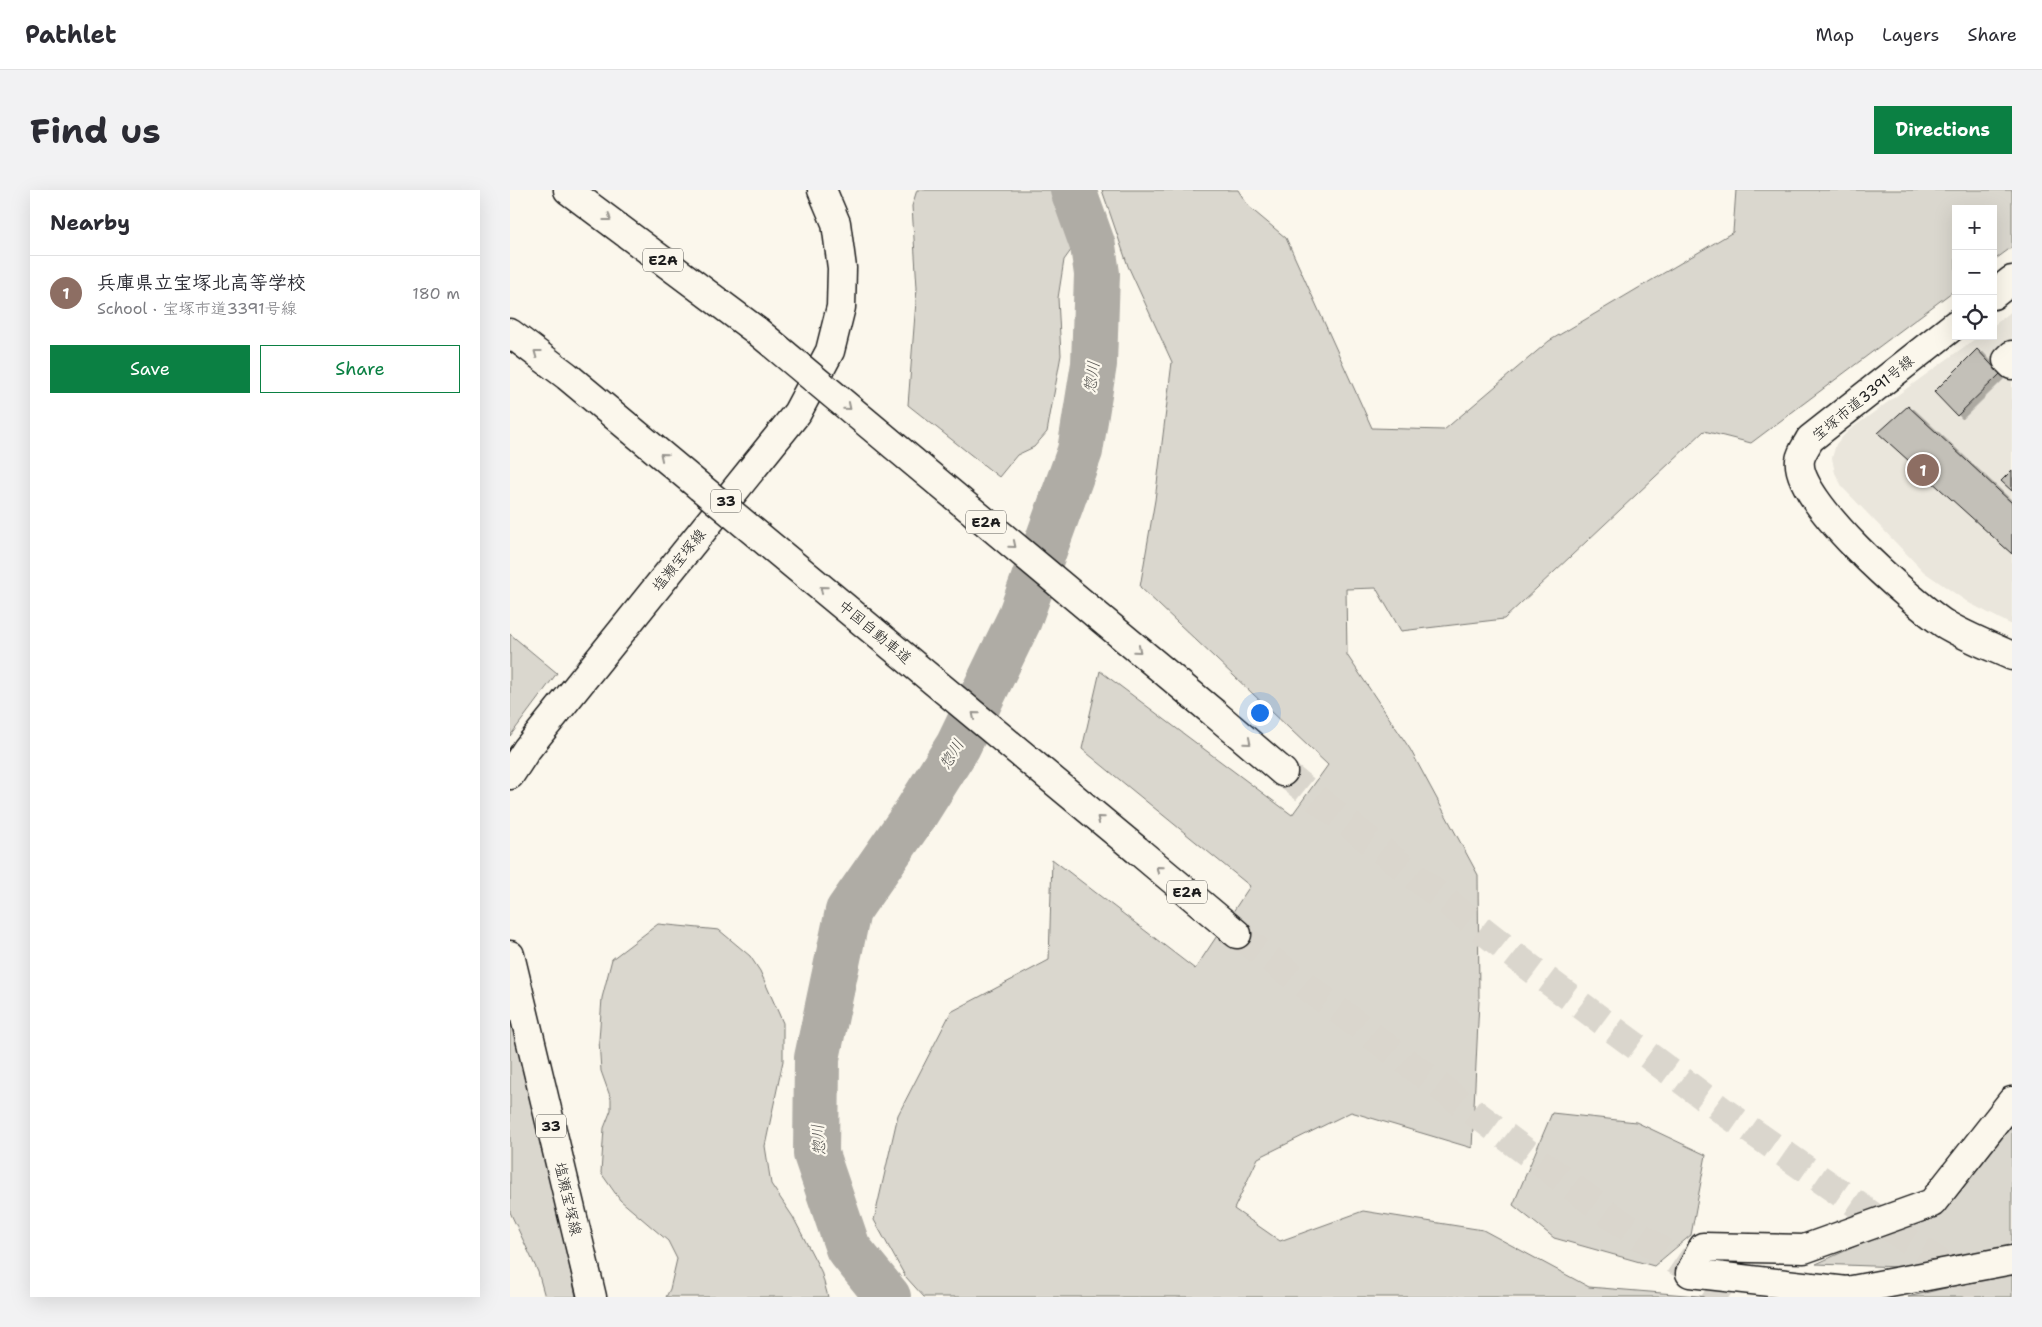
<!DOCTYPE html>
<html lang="en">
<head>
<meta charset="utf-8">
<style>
	body { margin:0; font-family:"Shantell Sans","Klee One",sans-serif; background:#f2f2f3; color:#2b2b33 }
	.controls { position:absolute; right:15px; top:15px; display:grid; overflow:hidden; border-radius:0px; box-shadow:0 5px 20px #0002 }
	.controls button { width:45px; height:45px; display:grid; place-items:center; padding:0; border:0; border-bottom:1px solid #e1e1e2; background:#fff; color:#2b2b33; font:25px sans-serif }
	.you { position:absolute; left:749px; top:522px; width:18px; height:18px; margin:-12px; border:4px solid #fff; border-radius:50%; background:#1a73e8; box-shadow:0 0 0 8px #1a73e833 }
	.badge { display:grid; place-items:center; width:32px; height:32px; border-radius:50%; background:#0b8043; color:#fff; font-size:16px; font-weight:700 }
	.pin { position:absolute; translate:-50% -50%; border:2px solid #fff; box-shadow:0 1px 5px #0006 }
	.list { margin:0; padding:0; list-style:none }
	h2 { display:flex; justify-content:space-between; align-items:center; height:65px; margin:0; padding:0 20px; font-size:21px }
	h2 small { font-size:16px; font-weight:400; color:#7c7c81 }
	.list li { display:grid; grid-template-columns:32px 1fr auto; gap:15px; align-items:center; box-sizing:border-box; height:75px; padding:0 20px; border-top:1px solid #e1e1e2 }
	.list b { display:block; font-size:19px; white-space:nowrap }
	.list p { margin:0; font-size:16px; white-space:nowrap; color:#7c7c81 }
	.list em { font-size:16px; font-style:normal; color:#7c7c81 }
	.actions { display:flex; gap:10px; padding:15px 20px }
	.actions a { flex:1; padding:11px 0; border:1px solid #0b8043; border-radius:0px; text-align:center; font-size:18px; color:#0b8043 }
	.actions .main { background:#0b8043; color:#fff }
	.icon { flex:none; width:28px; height:28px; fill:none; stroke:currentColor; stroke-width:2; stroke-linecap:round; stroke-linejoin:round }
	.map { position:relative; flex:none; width:1502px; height:1107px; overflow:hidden; border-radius:0px }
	header { display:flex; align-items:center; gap:30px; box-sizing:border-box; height:70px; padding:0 25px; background:#fff; border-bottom:1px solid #e1e1e2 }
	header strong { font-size:24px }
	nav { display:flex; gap:28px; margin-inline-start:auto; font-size:18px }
	.intro { display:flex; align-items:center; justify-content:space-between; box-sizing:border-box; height:120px; padding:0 30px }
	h1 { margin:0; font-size:35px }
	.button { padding:12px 22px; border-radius:0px; background:#0b8043; color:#fff; font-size:18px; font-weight:700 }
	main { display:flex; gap:30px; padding:0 30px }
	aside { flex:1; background:#fff; border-radius:0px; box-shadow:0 5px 20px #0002 }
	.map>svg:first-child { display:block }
</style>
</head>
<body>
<header>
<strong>Pathlet</strong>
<nav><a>Map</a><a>Layers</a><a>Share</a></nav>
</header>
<div class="intro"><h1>Find us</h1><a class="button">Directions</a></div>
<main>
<aside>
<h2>Nearby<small></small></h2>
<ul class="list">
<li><span class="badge" style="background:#8d6e63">1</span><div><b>兵庫県立宝塚北高等学校</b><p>School · 宝塚市道3391号線</p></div><em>180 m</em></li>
</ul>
<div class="actions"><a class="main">Save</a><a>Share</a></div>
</aside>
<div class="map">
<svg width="1502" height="1107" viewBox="0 0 1502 1107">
	<defs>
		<filter id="shadow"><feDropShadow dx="5.5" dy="3" stdDeviation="0" flood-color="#0004"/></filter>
	</defs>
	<rect width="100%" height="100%" fill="#fbf7ec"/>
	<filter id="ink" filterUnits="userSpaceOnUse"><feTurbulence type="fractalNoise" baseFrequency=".02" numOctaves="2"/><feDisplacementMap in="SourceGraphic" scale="10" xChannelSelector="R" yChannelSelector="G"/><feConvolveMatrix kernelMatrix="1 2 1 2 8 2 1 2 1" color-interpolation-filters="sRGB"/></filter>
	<g filter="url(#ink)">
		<path fill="#eae6dc" d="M1502,121V435L1459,413L1414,382L1333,298L1325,283L1322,268L1326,254L1338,241L1469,146H1483V136Z"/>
		<path fill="#dad7ce" stroke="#7b7a75" d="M407,0H586L590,20L554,70L548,108L551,165L537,242L524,257L507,265L489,287L398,215L407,98L402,16Z
			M592,0H728L739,17L776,48L862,238L934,240L1039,151L1223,42L1226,0H1502V57L1483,71V19H1446V99L1241,253L1194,241L994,429L891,441L866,398L836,399L837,465L900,559L968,685L969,811L962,958L841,922L748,968L724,1019L770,1051L853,1021L973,1040L1079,1097L1200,1107H414L395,1086L364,1030L388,925L441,822L539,770L542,669L685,779L740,696L572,559L590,481L782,625L818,575L630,397L645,310L662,172L618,76Z
			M0,444L47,483L0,546Z
			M148,734L209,740L240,766L250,781L273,833V871L255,956L261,994L283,1027L311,1081L318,1107H156L160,1099L167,1069L158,1051L110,1010L91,983L94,938L101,920V909L91,881L89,850L92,808L102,769Z
			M0,792L66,1107H35L28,1082L0,1022Z
			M1042,923L1126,932L1196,965L1181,1045L1144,1076L1044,1048L1003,1015Z
			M1502,935V1060L1390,1077L1306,1074L1441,1013Z
			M1502,1082V1107H1398Z"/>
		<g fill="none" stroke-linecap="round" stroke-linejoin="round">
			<path stroke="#afaca5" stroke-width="46" d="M378,1107L338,1058L306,964L307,868L338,721L404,626L448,556L509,430L570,261L584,174L587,84L583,56L563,0"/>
		</g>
		<path fill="#c3c0b8" stroke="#1c1c1c" filter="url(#shadow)" d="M1467,159L1490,184L1447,226L1424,202Z
			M1398,216L1502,313V364L1368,243Z
			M1502,280V301L1491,291Z"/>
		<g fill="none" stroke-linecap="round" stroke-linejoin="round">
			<path stroke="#dad6cd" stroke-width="28" stroke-dasharray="28 14" stroke-linecap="butt" d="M773,582L1018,776L1213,921L1479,1107
				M727,744L1104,1028L1219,1107"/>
			<g stroke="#1c1c1c" stroke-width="31">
				<path id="minor" d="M1483,105L1502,90
					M1446,134L1300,249C1297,255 1291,263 1290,270C1284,310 1401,411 1433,433C1454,446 1480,456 1502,466
					M1502,165L1497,170L1502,175
					M1502,911L1422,1013L1294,1059L1193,1057L1180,1083L1337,1101L1502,1070"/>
			</g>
			<g stroke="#1c1c1c" stroke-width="31">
				<path id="major" d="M0,585L17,559L287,223L320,161L331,117L332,78L326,33L312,0
					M0,765L82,1107"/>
			</g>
			<g stroke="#1c1c1c" stroke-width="31">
				<path id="highway" d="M58,0L247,141
					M0,143L57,186L190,297
					M704,523L773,582
					M627,660L727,744"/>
			</g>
			<use href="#minor" stroke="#fbf7ec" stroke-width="28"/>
			<use href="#major" stroke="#fbf7ec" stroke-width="28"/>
			<use href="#highway" stroke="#fbf7ec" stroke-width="28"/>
			<g stroke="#1c1c1c" stroke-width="31" stroke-linecap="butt">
				<path id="highway-bridge" d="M247,141L704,523
					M190,297L627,660"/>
			</g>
			<use href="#highway-bridge" stroke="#fbf7ec" stroke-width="28"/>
		</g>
		<defs><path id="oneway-chevron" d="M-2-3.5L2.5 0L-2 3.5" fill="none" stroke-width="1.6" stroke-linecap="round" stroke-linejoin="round" transform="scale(1.25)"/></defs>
		<g stroke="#97948e">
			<use href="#oneway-chevron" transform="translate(98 28) rotate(37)"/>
			<use href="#oneway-chevron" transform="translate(27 163) rotate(-143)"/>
			<use href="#oneway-chevron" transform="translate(338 217) rotate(40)"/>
			<use href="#oneway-chevron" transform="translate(153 266) rotate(-140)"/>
			<use href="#oneway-chevron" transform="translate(503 355) rotate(40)"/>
			<use href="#oneway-chevron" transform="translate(313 399) rotate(-140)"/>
			<use href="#oneway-chevron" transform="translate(628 460) rotate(40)"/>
			<use href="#oneway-chevron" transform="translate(465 525) rotate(-140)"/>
			<use href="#oneway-chevron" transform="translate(738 552) rotate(40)"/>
			<use href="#oneway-chevron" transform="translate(590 629) rotate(-140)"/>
			<use href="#oneway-chevron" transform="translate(649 679) rotate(-140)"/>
		</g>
	</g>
	<g text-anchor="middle" stroke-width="4.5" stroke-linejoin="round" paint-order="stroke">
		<g fill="#fbf7ec" stroke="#5f5e5a" stroke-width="1">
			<rect x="133" y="58.5" width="40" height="23" rx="4"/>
			<rect x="201" y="299.5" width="30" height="23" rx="4"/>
			<rect x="456" y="320.5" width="40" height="23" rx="4"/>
			<rect x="657" y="690.5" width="40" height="23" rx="4"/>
			<rect x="26" y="924.5" width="30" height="23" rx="4"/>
		</g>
		<g font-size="14" font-weight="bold" fill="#1c1c1c">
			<text x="153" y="75">E2A</text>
			<text x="216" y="316">33</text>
			<text x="476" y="337">E2A</text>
			<text x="677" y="707">E2A</text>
			<text x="41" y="941">33</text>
		</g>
		<g font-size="15" fill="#1c1c1c" stroke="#fbf7ec">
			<text transform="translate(1353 208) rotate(-39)" y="5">宝塚市道3391号線</text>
			<text transform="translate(169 370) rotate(-51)" y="5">塩瀬宝塚線</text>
			<text transform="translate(365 442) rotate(40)" y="5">中国自動車道</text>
			<text transform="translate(58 1009) rotate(77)" y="5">塩瀬宝塚線</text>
		</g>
		<g font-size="16" font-style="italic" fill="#575653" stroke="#fbf7ec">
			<text transform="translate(581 187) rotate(-82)" y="6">惣川</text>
			<text transform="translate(441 564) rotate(-59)" y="6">惣川</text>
			<text transform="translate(308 950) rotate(-94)" y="6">惣川</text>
		</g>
	</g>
</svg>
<div class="controls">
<button>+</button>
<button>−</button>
<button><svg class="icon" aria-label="locate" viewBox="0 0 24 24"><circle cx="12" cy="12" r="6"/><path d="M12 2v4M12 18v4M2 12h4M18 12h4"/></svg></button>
</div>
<div class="you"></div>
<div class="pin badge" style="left:1413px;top:280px;background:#8d6e63">1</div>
</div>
</main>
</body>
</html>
